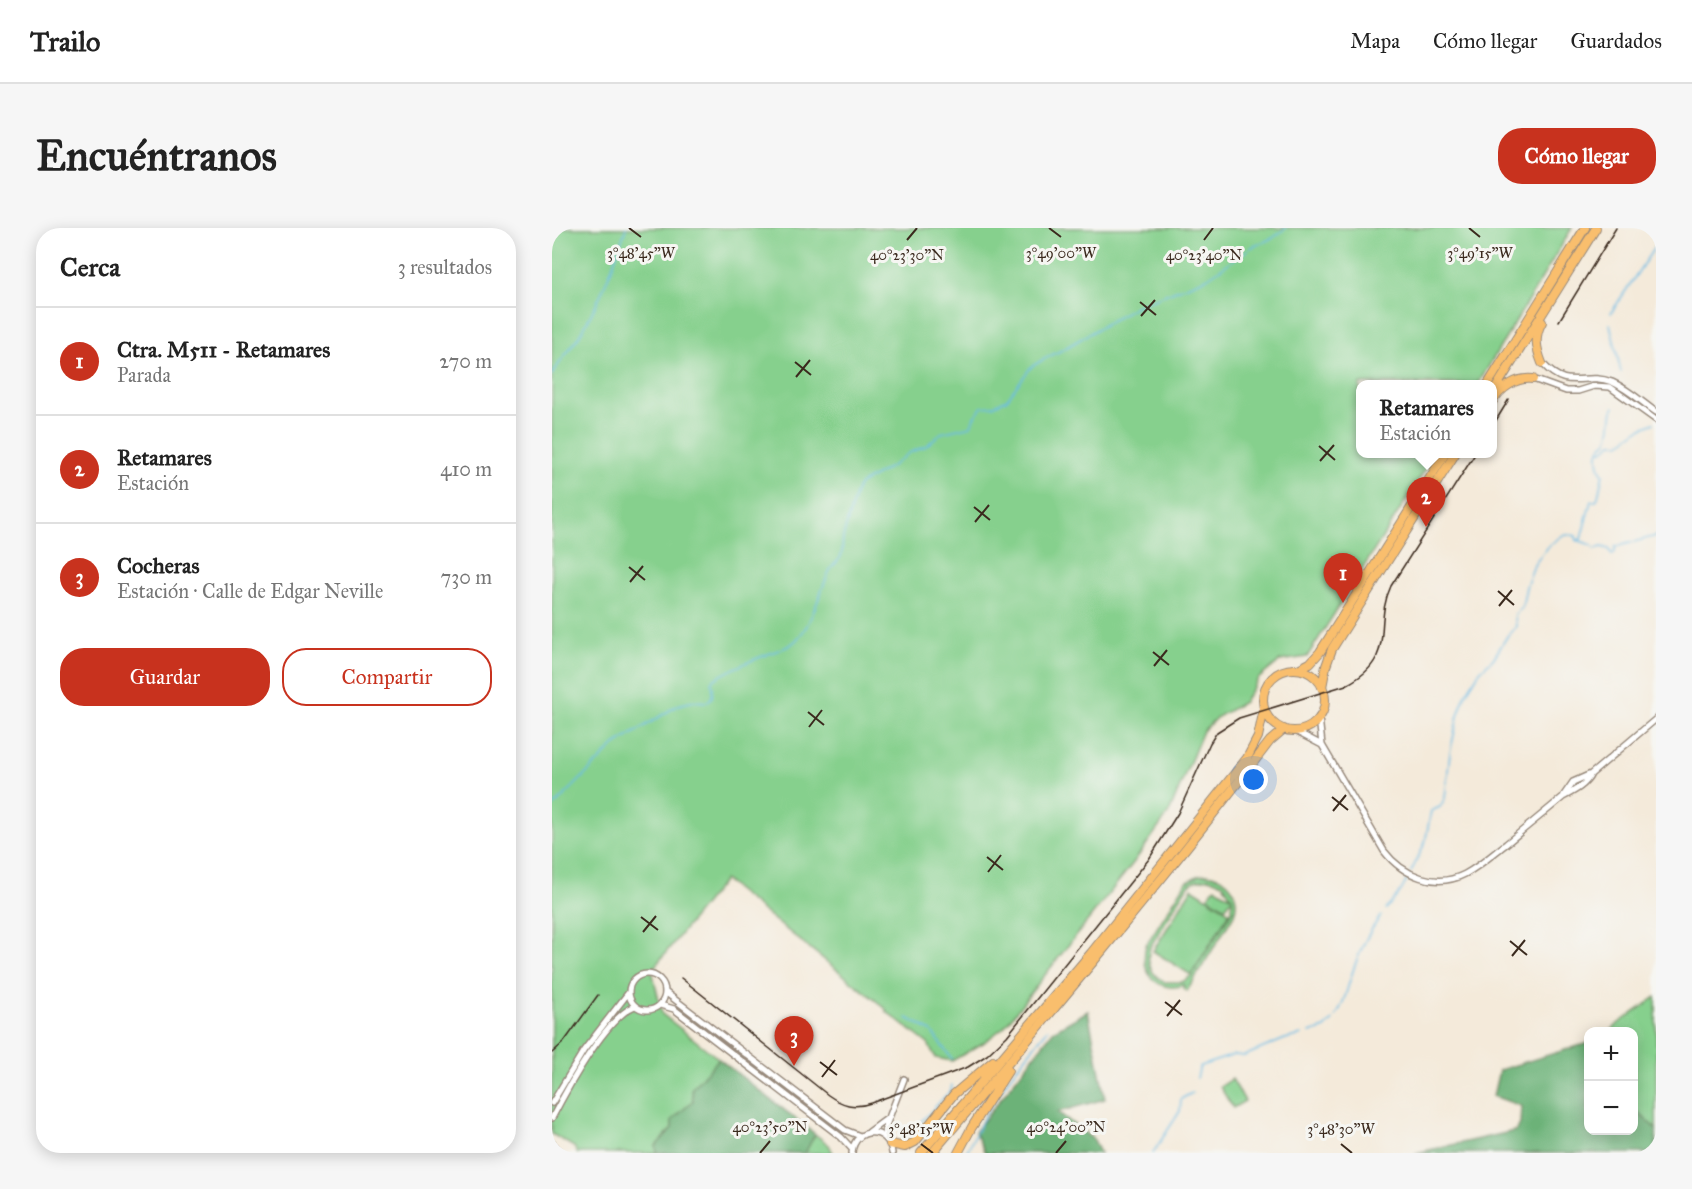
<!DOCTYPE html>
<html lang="es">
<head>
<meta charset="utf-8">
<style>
	body { margin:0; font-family:"IM FELL Great Primer",serif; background:#f6f6f6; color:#222 }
	.controls { position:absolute; right:18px; bottom:18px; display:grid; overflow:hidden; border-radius:12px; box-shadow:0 3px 15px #0003 }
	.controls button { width:54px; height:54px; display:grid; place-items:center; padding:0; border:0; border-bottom:2px solid #e0e0e0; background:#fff; color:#222; font:30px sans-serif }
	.you { position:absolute; left:702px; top:552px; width:21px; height:21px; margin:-15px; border:4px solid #fff; border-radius:50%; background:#1a73e8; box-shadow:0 0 0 9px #1a73e833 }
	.badge { display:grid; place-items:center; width:39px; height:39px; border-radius:50%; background:#c8321e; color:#fff; font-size:20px; font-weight:700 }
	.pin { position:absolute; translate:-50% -50px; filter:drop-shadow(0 2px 3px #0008) }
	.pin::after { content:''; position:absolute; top:32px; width:21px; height:18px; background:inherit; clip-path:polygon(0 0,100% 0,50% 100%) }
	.popup { position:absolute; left:804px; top:152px; width:141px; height:78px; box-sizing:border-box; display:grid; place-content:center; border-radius:12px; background:#fff; filter:drop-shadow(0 2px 4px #0005); font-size:20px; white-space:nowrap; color:#767676 }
	.popup b { font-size:22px; color:#222 }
	.popup::after { content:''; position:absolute; left:50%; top:100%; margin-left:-12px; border:12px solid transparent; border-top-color:#fff }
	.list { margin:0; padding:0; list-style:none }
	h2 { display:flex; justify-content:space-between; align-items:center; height:78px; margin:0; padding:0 24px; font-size:26px }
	h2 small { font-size:20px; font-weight:400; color:#767676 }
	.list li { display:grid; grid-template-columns:39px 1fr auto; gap:18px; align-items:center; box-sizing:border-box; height:108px; padding:0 24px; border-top:2px solid #e0e0e0 }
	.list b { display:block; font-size:22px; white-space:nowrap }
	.list p { margin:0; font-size:20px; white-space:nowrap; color:#767676 }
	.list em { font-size:20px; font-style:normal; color:#767676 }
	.actions { display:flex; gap:12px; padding:18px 24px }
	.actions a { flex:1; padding:14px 0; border:2px solid #c8321e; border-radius:24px; text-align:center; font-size:21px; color:#c8321e }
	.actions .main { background:#c8321e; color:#fff }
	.map { position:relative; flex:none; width:1104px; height:925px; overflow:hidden; border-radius:24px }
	header { display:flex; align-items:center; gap:36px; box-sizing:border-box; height:84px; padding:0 30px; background:#fff; border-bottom:2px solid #e0e0e0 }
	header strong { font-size:28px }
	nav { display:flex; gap:33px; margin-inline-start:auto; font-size:21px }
	.intro { display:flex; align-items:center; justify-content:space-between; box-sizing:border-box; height:144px; padding:0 36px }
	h1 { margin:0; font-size:42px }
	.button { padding:15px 27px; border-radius:24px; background:#c8321e; color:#fff; font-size:21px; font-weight:700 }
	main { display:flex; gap:36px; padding:0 36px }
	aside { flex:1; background:#fff; border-radius:24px; box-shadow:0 3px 15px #0003 }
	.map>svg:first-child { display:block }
</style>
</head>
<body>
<header>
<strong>Trailo</strong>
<nav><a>Mapa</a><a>Cómo llegar</a><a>Guardados</a></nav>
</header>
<div class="intro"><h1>Encuéntranos</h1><a class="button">Cómo llegar</a></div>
<main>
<aside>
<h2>Cerca<small>3 resultados</small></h2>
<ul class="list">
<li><span class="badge">1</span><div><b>Ctra. M511 - Retamares</b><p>Parada</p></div><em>270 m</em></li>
<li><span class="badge">2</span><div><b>Retamares</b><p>Estación</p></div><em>410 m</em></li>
<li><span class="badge">3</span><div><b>Cocheras</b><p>Estación · Calle de Edgar Neville</p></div><em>730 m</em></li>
</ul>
<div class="actions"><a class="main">Guardar</a><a>Compartir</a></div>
</aside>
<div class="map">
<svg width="1104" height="925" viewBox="0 0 1104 925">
	<rect width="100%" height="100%" fill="#f6f6f2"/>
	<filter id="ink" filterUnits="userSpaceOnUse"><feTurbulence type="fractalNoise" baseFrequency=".0167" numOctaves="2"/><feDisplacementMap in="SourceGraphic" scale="12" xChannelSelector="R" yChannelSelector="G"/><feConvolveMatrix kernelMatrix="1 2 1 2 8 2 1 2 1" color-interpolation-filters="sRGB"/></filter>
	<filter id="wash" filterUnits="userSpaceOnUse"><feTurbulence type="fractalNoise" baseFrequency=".008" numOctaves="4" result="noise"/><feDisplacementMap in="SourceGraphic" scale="24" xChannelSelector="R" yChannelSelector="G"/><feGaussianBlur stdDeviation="1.35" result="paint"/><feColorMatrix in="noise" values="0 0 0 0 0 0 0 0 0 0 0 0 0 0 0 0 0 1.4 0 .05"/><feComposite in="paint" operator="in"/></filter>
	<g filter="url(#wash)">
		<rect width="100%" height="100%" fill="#f4eada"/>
		<path fill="#86d08d" stroke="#607d56" stroke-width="1.5" fill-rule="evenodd" d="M0,0H1020L926,156H808V226H883L755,429L728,433L706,451L692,474L664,490L651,503L617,585L582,634L452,799L431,815L400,833L384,830L376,816L335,784L333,780L172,652L100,742L110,786L167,831L140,860L141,873L120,892V900L104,918L105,925H25L22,919L0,906Z
			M655,646C677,649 689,665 682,687L635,763L631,760L632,757C605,766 587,743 594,717L634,654L647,647ZM657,650L671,656L680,670L663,659L656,669L673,680L680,671V683L639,748L630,754H612C598,746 594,734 598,719L635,659L642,653Z
			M640,660L678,684L639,747L601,723Z
			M1104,769V901L1082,881V804L1059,803L1067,795Z
			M680,851L693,873L681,880L668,859Z
			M263,906L277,917L281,925H253Z"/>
		<path fill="#6cb278" stroke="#546e4b" stroke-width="1.5" d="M536,783L553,871L506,884L542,912L548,925H433L423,904L501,803Z
			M1036,815V902H1082V881L1104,901V925H863L963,903L968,896L969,878L941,868L947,842Z
			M167,831L263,906L253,925H105L104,918L120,900V892L141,873L140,860Z"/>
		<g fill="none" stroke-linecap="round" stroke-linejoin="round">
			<path stroke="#69bbe5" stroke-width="1.5" d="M1059,85L1104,17
				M1058,96L1069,144
				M0,147C8,133 18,121 27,108C47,75 62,37 74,0
				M1047,223L1051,222L1060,215H1068L1086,202L1102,195
				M1020,307L1024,308L1025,313L1029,311L1039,273H1044L1046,269L1051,246C1047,241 1043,226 1049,219C1052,215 1056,215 1057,208C1060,199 1059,188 1062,179
				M1028,313L1040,317L1042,321L1050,319L1057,321L1060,327L1063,324V319L1104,308
				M0,580L63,517L126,477L142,473L155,474L160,469L161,459L159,455L161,452C184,438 208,429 232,420C258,411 267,364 278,342C281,337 287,333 289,328C291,323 290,315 291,310C295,293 300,277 305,261L308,256L340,238L357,225L374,218L389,205L419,198L422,189L430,179L441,178L455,171L479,139L492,131L510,122L584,78L655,50L700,19L721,10L734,0
				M859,644L873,615L879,583L888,579L893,570L898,525L906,488L913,467L928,443L941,431L956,407L964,399L963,386L970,380L974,359L982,337L995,319L1011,307H1018
				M834,681L849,663L857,648
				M784,788C792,776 794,765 798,752C805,729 814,707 829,688
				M355,790L379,803L400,831
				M758,805L773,800L781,792
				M645,850L648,838L682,827L692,828L733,811L750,807
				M347,898L354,901L364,899L399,862L400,857
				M414,925L435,883L460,846L496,801
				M601,925L628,883L629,871L640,865"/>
		</g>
	</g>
	<g filter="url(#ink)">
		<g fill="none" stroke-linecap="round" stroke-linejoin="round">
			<g stroke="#988a7c" stroke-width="8">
				<path id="minor" d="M990,135C1017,165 1031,143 1060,154C1076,161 1090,174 1104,184
					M981,151L1014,163H1026L1042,158L1058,159L1104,192
					M767,489L770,517L832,623C851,648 884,661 913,646C928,638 941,626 954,616C973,600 992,585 1011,569C1022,563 1034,557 1039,546
					M743,503L770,517
					M1012,567L1021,554L1039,546L1104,491
					M77 764a18 18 0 1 1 36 0a18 18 0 1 1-36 0Z
					M113,764L293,902L308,908
					M108,777L122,781L289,909L300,921
					M0,875L32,822L77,764
					M0,890C15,861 54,789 83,778
					M317,904L336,890
					M334,910L333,900L352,851
					M0,915L9,925
					M300,925C302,898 337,898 340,925"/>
			</g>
			<g stroke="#988a7c" stroke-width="10">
				<path id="highway" d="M990,135C984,120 982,108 990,94
					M936,156L1033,0
					M940,166L1044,0
					M940,174C949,160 964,149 981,151
					M746,441L758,435L768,424L893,226
					M711 472a31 31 0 1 1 62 0a31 31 0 1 1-62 0Z
					M770,459L774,438L780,421L903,226
					M338,916L353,919L363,914L402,866L441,833
					M369,925L539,725L695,530L706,509L712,481
					M380,925C495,790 610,654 718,513L732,501
					M406,925L420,899L456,843"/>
			</g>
			<use href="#minor" stroke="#fff" stroke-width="5"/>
			<use href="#highway" stroke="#f9be6d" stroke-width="8"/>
			<path stroke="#3b2a1e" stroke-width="1.5" d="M1007,93L1064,0
				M940,199L957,171
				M129,750L276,867C290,877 302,881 319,875L416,839L435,827L455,808L597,631L626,585L658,515L665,504L687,490L794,457C847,430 820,398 839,358L923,226
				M0,825L12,814L46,767"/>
		</g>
	</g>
	<path fill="none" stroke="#3b2a1e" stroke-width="2" d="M77,0L89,9M497,0L509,9M917,0L928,9M355,12L365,0M652,12L661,0M588,74L604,87M589,88L603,72M243,134L259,147M244,149L258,132M767,218L783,232M768,233L782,217M422,279L438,292M423,294L437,277M77,339L93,352M78,354L91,338M946,363L962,377M947,378L960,362M601,424L617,437M602,438L615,422M256,484L272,497M257,499L270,482M780,569L796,582M781,583L794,567M435,629L451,642M436,644L449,627M89,689L106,702M91,704L104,688M958,713L975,727M960,728L973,712M613,774L630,787M615,788L628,772M268,834L285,847M270,849L283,832M369,916L381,925M789,916L800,925M208,925L218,913M504,925L514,913"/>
	<g font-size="15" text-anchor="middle" fill="#3b2a1e" stroke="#f6f6f2" stroke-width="6" stroke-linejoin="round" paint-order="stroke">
		<text x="89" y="30">3°48'45"W</text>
		<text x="509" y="30">3°49'00"W</text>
		<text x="928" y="30">3°49'15"W</text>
		<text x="355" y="32">40°23'30"N</text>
		<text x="652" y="32">40°23'40"N</text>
		<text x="218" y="904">40°23'50"N</text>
		<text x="514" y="904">40°24'00"N</text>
		<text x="369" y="906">3°48'15"W</text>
		<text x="789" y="906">3°48'30"W</text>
	</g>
</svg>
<div class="controls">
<button>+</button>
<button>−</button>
</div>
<div class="you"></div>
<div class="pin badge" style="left:791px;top:375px">1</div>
<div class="pin badge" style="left:874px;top:299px">2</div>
<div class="popup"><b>Retamares</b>Estación</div>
<div class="pin badge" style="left:242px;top:838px">3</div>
</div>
</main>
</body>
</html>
